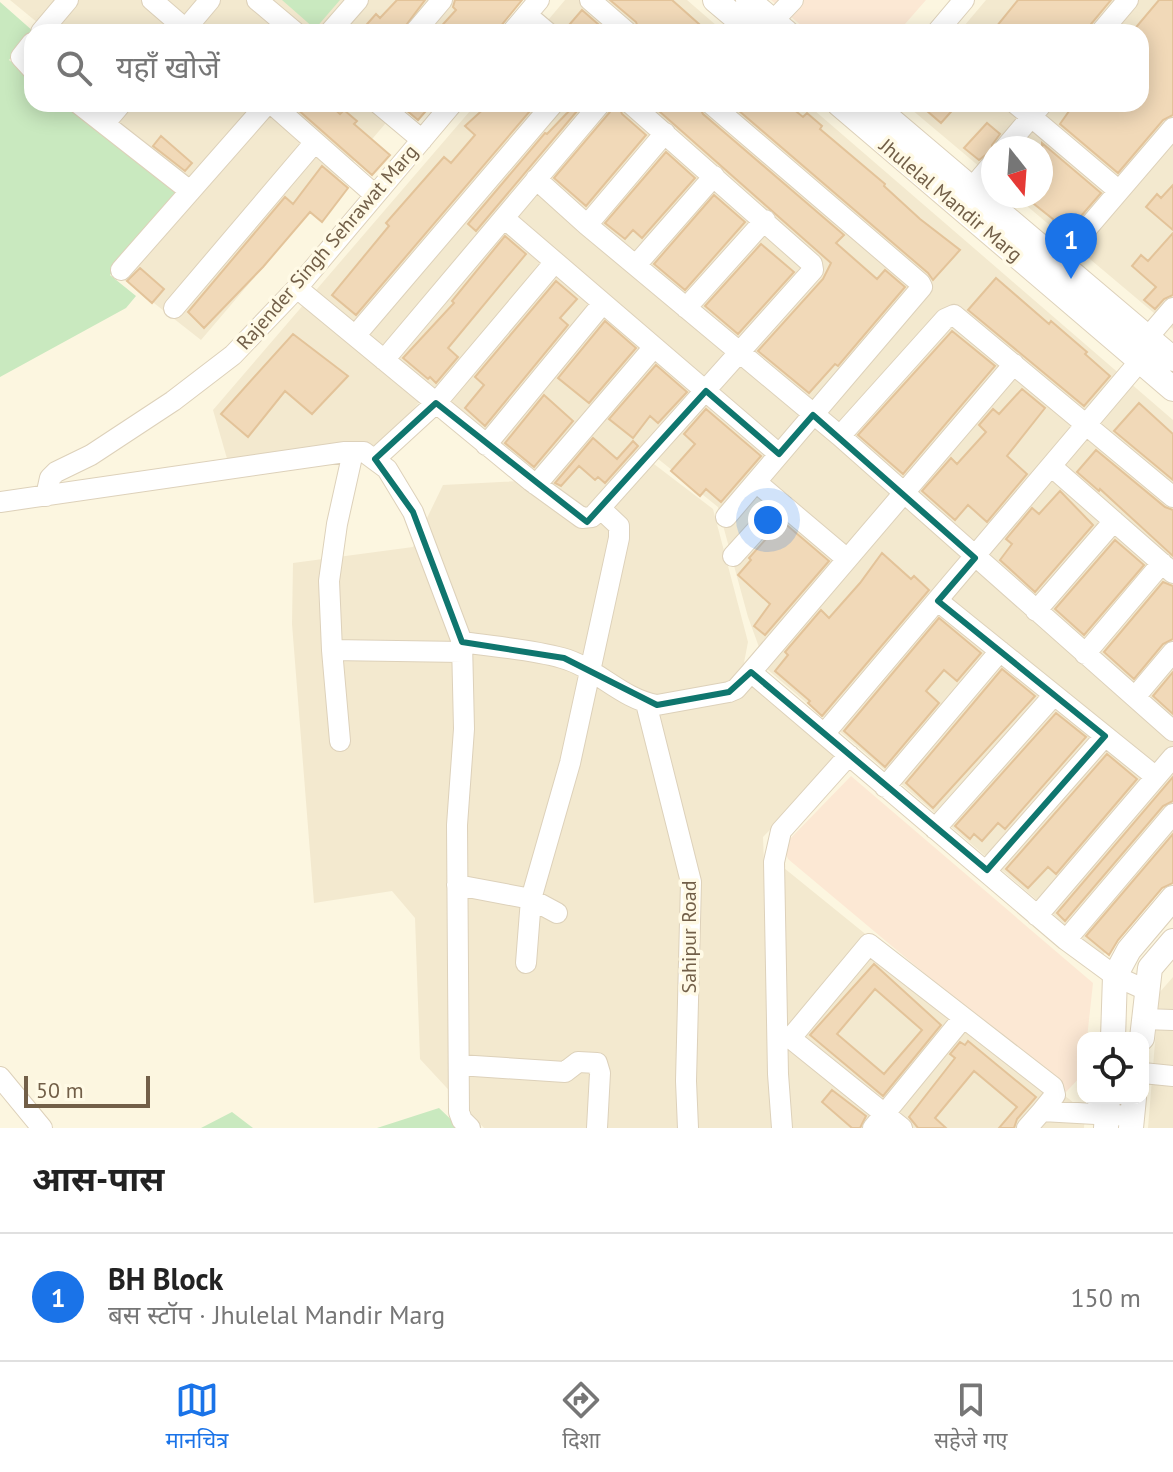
<!DOCTYPE html>
<html lang="hi">
<head>
<meta charset="utf-8">
<style>
	body { margin:0; font-family:"PT Sans","Noto Sans Devanagari",sans-serif; background:#f6f6f6; color:#222 }
	.controls { position:absolute; right:24px; bottom:24px; display:grid; overflow:hidden; border-radius:16px; box-shadow:0 4px 20px #0003 }
	.controls button { width:72px; height:72px; display:grid; place-items:center; padding:0; border:0; border-bottom:2px solid #e0e0e0; background:#fff; color:#222; font:40px sans-serif }
	.compass { position:absolute; left:981px; top:136px; width:72px; height:72px; border-radius:50%; background:#fff; box-shadow:0 4px 20px #0003; rotate:163deg }
	.scale { position:absolute; left:24px; bottom:20px; width:126px; box-sizing:border-box; padding-left:8px; border:4px solid #725f48; border-top:0; font-size:22px; line-height:28px; white-space:nowrap; color:#725f48; -webkit-text-stroke:6px #fffae6; paint-order:stroke }
	.you { position:absolute; left:768px; top:520px; width:28px; height:28px; margin:-20px; border:6px solid #fff; border-radius:50%; background:#1a73e8; box-shadow:0 0 0 12px #1a73e833 }
	.badge { display:grid; place-items:center; width:52px; height:52px; border-radius:50%; background:#1a73e8; color:#fff; font-size:26px; font-weight:700 }
	.pin { position:absolute; translate:-50% -66px; filter:drop-shadow(0 2px 4px #0008) }
	.pin::after { content:''; position:absolute; top:42px; width:28px; height:24px; background:inherit; clip-path:polygon(0 0,100% 0,50% 100%) }
	.list { margin:0; padding:0; list-style:none }
	h2 { display:flex; justify-content:space-between; align-items:center; height:104px; margin:0; padding:0 32px; font-size:34px }
	h2 small { font-size:26px; font-weight:400; color:#767676 }
	.list li { display:grid; grid-template-columns:52px 1fr auto; gap:24px; align-items:center; box-sizing:border-box; height:128px; padding:0 32px; border-top:2px solid #e0e0e0 }
	.list b { display:block; font-size:30px; white-space:nowrap }
	.list p { margin:0; font-size:26px; white-space:nowrap; color:#767676 }
	.list em { font-size:26px; font-style:normal; color:#767676 }
	.icon { flex:none; width:44px; height:44px; fill:none; stroke:currentColor; stroke-width:2; stroke-linecap:round; stroke-linejoin:round }
	.map { position:relative; flex:none; width:1173px; height:1128px; overflow:hidden }
	.search { position:absolute; background:#fff; box-shadow:0 4px 20px #0003; left:24px; right:24px; top:24px; height:88px; display:flex; align-items:center; gap:20px; box-sizing:border-box; padding:0 28px; border-radius:24px; color:#767676; font-size:30px }
	.sheet { height:232px; background:#fff }
	nav { display:flex; justify-content:space-around; align-items:center; box-sizing:border-box; height:112px; border-top:2px solid #e0e0e0; background:#fff; font-size:22px; color:#767676 }
	nav a { display:grid; justify-items:center; gap:4px }
	nav .on { color:#1a73e8 }
	.map>svg:first-child { display:block }
</style>
</head>
<body>
<div class="map">
<svg width="1173" height="1128" viewBox="0 0 1173 1128">
	<rect width="100%" height="100%" fill="#fcf6e0"/>
	<path fill="#f3e9cf" d="M10,0H490L463,32H41L44,28Z
		M565,0H687L724,32H538Z
		M986,0H1173V329L1015,196H1041V148H993V178L905,104H1141V32H959Z
		M79,104H402L201,340L108,267Z
		M476,104H807L1173,420V875L1102,956L767,669L748,617L718,507L647,450L587,516L433,387L382,444L230,469L213,410Z
		M650,461L713,509L748,642L742,673L841,757L763,837L772,1077L776,1128H484L420,1059L415,918L392,891L314,903L292,624L293,563L413,547L443,485L520,481L589,528Z
		M784,868L1085,1112L1084,1128H790L787,1104Z
		M1173,977V1128H1148L1159,993Z"/>
	<path fill="#fce8d4" d="M771,0H926L898,32H809Z
		M851,776L1093,983L1087,1038H1083V1074L1066,1092L788,859L783,846Z"/>
	<path fill="#c9e9bf" d="M282,0H340L315,29Z
		M0,2L34,32L9,60L32,78V104H66L180,191L110,275L136,296L126,308L0,377Z
		M439,1108L460,1128H377Z
		M232,1112L253,1128H201Z"/>
	<path fill="#f1d9b8" stroke="#e3c399" stroke-width="2" fill-rule="evenodd" d="M397,0H425L401,32H360L376,14L380,18Z
		M455,0H522L496,32H436L456,10L453,7Z
		M610,0H672L708,32H640L636,22Z
		M1018,0H1111L1091,24L1088,32H992Z
		M1159,0H1173V115L1163,120L1118,173L1060,124L1074,104H1141V32H1132Z
		M582,10L607,32H563Z
		M299,104H329L340,114L344,110L357,121L354,124L390,155L372,175L296,108Z
		M399,104H432L418,120Z
		M489,104H536L356,315L332,295L389,226L386,223L444,157L451,163L475,135L465,126Z
		M566,104H583L476,231L468,224L545,133L547,134L568,112L564,109Z
		M613,104H618L622,114L646,135L586,206L554,178L610,112Z
		M651,104H698L703,114L844,235L836,243L877,279L885,270L905,287L838,366L835,364L809,393L758,351L823,279L831,263Z
		M731,104H787L803,117L807,113L822,126L820,129L885,184L884,186L920,219L960,250L933,280L928,273Z
		M919,104H958L941,123Z
		M987,123L1000,134L992,145V150L979,160L964,148Z
		M161,136L192,163L185,171L153,146Z
		M1042,143L1101,193L1068,231L1024,196H1041Z
		M666,152L695,178L642,238L633,230L625,239L605,223Z
		M322,166L348,188L322,222L310,212L263,267L204,328L188,312L285,197L293,204Z
		M1173,185V230L1146,207L1157,194L1161,198Z
		M714,195L745,222L685,290L654,264Z
		M1173,233V295L1164,299L1155,309L1144,300L1156,287L1132,266L1141,255L1148,261Z
		M505,236L526,254L448,348L458,357L436,383L430,377L428,379L403,358L454,303L452,301Z
		M761,244L794,272L738,334L705,306Z
		M140,268L164,289L152,303L127,281Z
		M996,278L1049,324L1051,321L1073,340L1087,352L1085,354L1110,376L1084,406L968,310Z
		M556,281L577,299L560,318L568,325L485,426L465,408L484,385L475,377Z
		M605,321L636,348L589,403L558,378Z
		M952,331L995,366L903,474L858,435Z
		M293,334L348,376L312,414L285,391L248,437L221,414Z
		M656,365L687,392L658,423L650,416L633,438L609,419Z
		M1022,389L1045,408L1007,456L1027,474L987,522L968,505L955,520L922,491L951,458L957,464L986,432L979,425L993,409L999,414Z
		M544,395L573,421L534,467L505,443Z
		M1139,403L1173,434V480L1114,431Z
		M706,409L761,456L721,502L706,489L700,496L671,471L695,444L684,434Z
		M593,438L617,459L633,441L638,446L605,483L598,477L595,480L579,466L561,486L555,483Z
		M1096,450L1165,507L1173,510V556L1100,489L1099,491L1077,472Z
		M1060,491L1093,525L1035,592L1000,560L1012,544L1006,539L1032,508L1039,514Z
		M782,521L829,561L765,635L754,626L770,604L738,575L751,560L749,558Z
		M1115,540L1144,565L1084,635L1055,609Z
		M882,553L911,579L914,576L929,590L822,716L808,703L810,701L775,671L788,655L785,652L821,610L829,618L860,583Z
		M1163,582L1173,586V639L1163,644L1134,679L1104,652Z
		M939,618L981,653L957,681L944,670L926,691L939,703L885,767L844,731Z
		M1002,669L1035,696L933,808L906,783Z
		M1173,672V714L1153,696Z
		M1056,713L1086,737L1005,829L998,823L982,841L974,834L970,839L955,826Z
		M1107,754L1137,779L1056,874L1048,867L1028,888L1006,869Z
		M1173,777V801L1163,806L1065,921L1057,913Z
		M1173,834V883L1162,888L1118,940L1109,955L1086,936Z
		M874,964L941,1025L883,1096L810,1035ZM875,989L922,1030L884,1074L837,1034Z
		M968,1041L1036,1097L1017,1119L1014,1128H999L1017,1107L974,1071L935,1118L946,1128H918L909,1117L955,1058L950,1054L960,1042L965,1045Z
		M832,1090L866,1116L860,1128H852L822,1102Z"/>
	<g fill="none" stroke-linecap="round" stroke-linejoin="round">
		<g stroke="#ddd1ba" stroke-width="22">
			<path id="minor" d="M152,0L189,32
				M257,0L295,32
				M590,0L627,32
				M527,15L547,32
				M773,21L793,0
				M41,32L68,0
				M183,32L210,0
				M330,32L358,0
				M415,32L442,0
				M512,32L539,0
				M937,32L964,0
				M1101,32L1128,0
				M32,43L21,57L32,69
				M79,104L190,191
				M272,104L375,195
				M379,104L422,140
				M711,104L920,283L922,287L726,517
				M1016,104L1119,191
				M105,123L121,104
				M1005,148L1042,104
				M536,179L587,225L840,436L1173,731
				M971,189L993,163
				M504,218L779,454
				M587,225L665,133
				M636,265L714,176
				M121,270L267,104
				M1048,274L1173,128
				M297,288L531,481L582,518L592,517L813,270L812,264L631,104
				M174,308L315,142
				M686,308L765,220
				M355,336L553,104
				M1148,337L1173,308
				M384,360L600,104
				M1014,364L751,672L1066,940L1115,976L1146,990
				M840,436L945,319L954,315L1173,497
				M486,445L603,303
				M353,452L337,524L329,581L332,650L462,652
				M375,459L436,403L554,263
				M1051,466L1173,573
				M756,482L847,559
				M536,485L654,347
				M46,496L50,478L56,472L91,455L173,401L233,355L297,288L452,104
				M0,502L345,452H364L387,469L413,512L462,642L464,729L457,825L459,1112L462,1120L470,1128
				M733,556L781,503
				M938,601L1156,777
				M1036,611L1114,521
				M462,642C495,647 530,649 562,658C596,667 621,699 657,705L729,692L736,689L751,672
				M332,650L340,741
				M1085,654L1162,563
				M1135,697L1173,652
				M646,703L691,882L686,1081L688,1128
				M824,734L1150,349
				M885,787L1000,651
				M935,829L1054,695
				M987,870L1105,736
				M457,885L531,899L557,913
				M1037,916L1173,757
				M1066,940L1173,814
				M526,963L531,899L570,763L619,538V526L601,509
				M1144,1019L1173,1020
				M459,1065L565,1072L578,1062L597,1063L600,1073L597,1128
				M1143,1073L1173,1076
				M0,1077L42,1128
				M782,1128L778,1074L774,862L781,831L849,755
				M873,1128L963,1018
				M902,1128L794,1041V1034L869,944L1053,1087L1055,1095L1042,1111
				M1027,1128L1042,1111L1131,1116"/>
		</g>
		<g stroke="#ddd1ba" stroke-width="26">
			<path id="tertiary" d="M715,0L753,32
				M748,0L786,32
				M839,104L1173,389
				M872,104L1173,359
				M1113,1038L1115,976L1129,950L1173,898
				M1142,1038L1150,968L1173,941
				M1106,1128L1108,1098
				M1131,1128L1134,1098"/>
		</g>
		<use href="#minor" stroke="#fff" stroke-width="20"/>
		<use href="#tertiary" stroke="#fff" stroke-width="24"/>
	</g>
	<path fill="none" stroke="#0f766e" stroke-width="6" stroke-linejoin="round" d="M706,391L779,454L813,415L975,558L938,601L1105,736L987,870L751,672L729,692L657,705L564,658L462,642L413,512L375,459L436,403L587,522Z"/>
	<g text-anchor="middle" stroke-width="7" stroke-linejoin="round" paint-order="stroke">
		<g font-size="20" fill="#725f48" stroke="#fffae6">
			<text transform="translate(951 200) rotate(40)" y="7">Jhulelal Mandir Marg</text>
			<text transform="translate(327 247) rotate(-49)" y="7">Rajender Singh Sehrawat Marg</text>
			<text transform="translate(689 937) rotate(-90)" y="7">Sahipur Road</text>
		</g>
	</g>
</svg>
<div class="controls">
<button><svg class="icon" aria-label="locate" viewBox="0 0 24 24"><circle cx="12" cy="12" r="6"/><path d="M12 2v4M12 18v4M2 12h4M18 12h4"/></svg></button>
</div>
<svg class="compass" viewBox="-18 -18 36 36"><path d="M0-13l5 13h-10z" fill="#e53935"/><path d="M0 13l5-13h-10z" fill="#767676"/></svg>
<div class="scale">50 m</div>
<div class="you"></div>
<div class="pin badge" style="left:1071px;top:279px">1</div>
<div class="search"><svg class="icon" aria-label="search" viewBox="0 0 24 24"><circle cx="10" cy="10" r="6"/><path d="M15 15l6 6"/></svg>यहाँ खोजें</div>
</div>
<section class="sheet">
<h2>आस-पास<small></small></h2>
<ul class="list">
<li><span class="badge">1</span><div><b>BH Block</b><p>बस स्टॉप · Jhulelal Mandir Marg</p></div><em>150 m</em></li>
</ul>
</section>
<nav>
<a class="on"><svg class="icon" aria-label="map" viewBox="0 0 24 24"><path d="M3 6l6-2 6 2 6-2v14l-6 2-6-2-6 2zM9 4v14M15 6v14"/></svg>मानचित्र</a>
<a><svg class="icon" aria-label="directions" viewBox="0 0 24 24"><path d="M12 3l9 9-9 9-9-9zM9 14v-3h6M13 9l2 2-2 2"/></svg>दिशा</a>
<a><svg class="icon" aria-label="saved" viewBox="0 0 24 24"><path d="M7 4h10v16l-5-4-5 4z"/></svg>सहेजे गए</a>
</nav>
</body>
</html>
